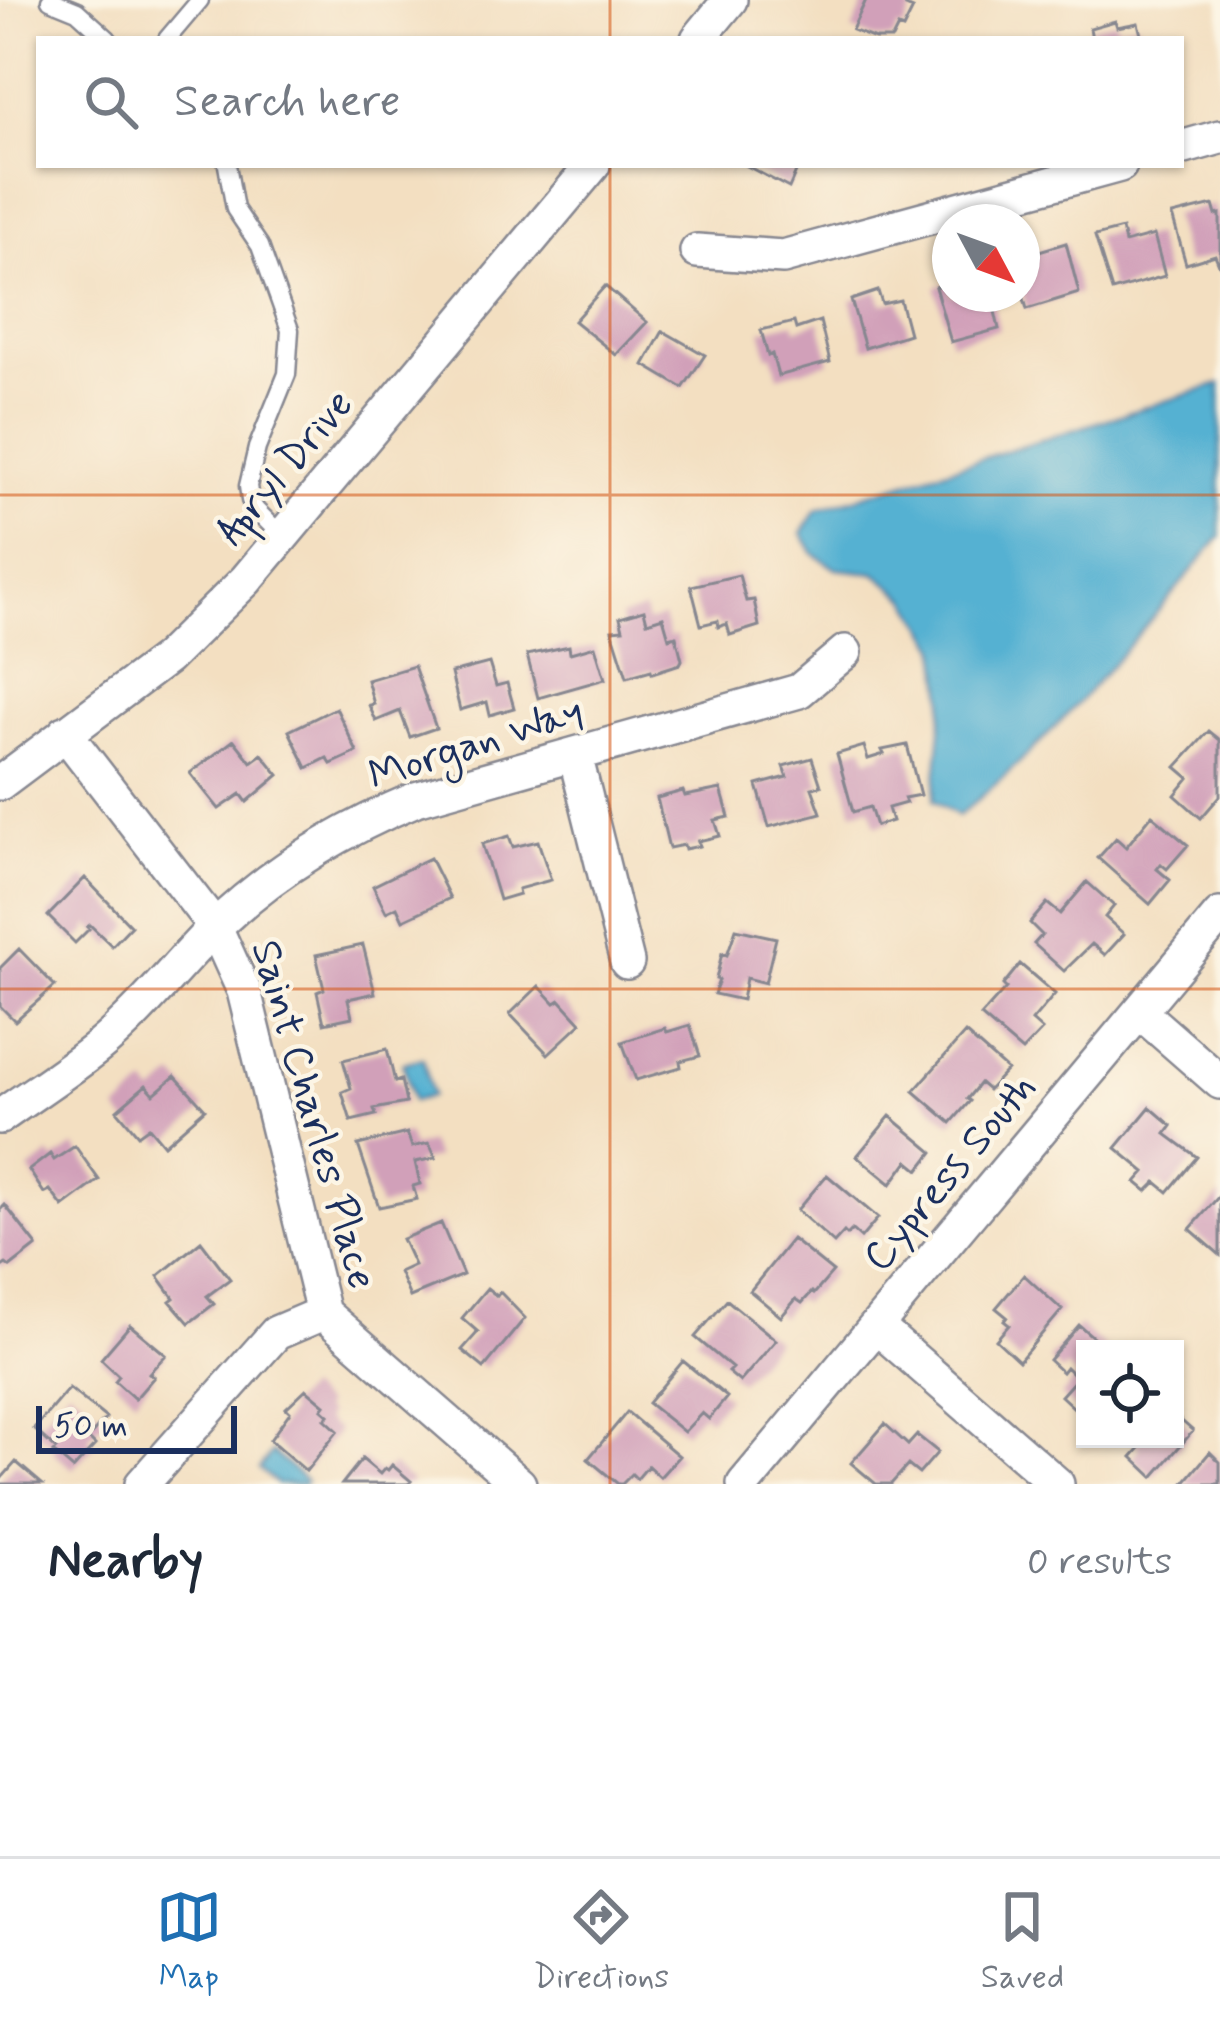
<!DOCTYPE html>
<html lang="en">
<head>
<meta charset="utf-8">
<style>
	body { margin:0; font-family:Mynerve,sans-serif; background:#f2f2f3; color:#1f2937 }
	.controls { position:absolute; right:36px; bottom:36px; display:grid; overflow:hidden; border-radius:0px; box-shadow:0 3px 9px #0004 }
	.controls button { width:108px; height:108px; display:grid; place-items:center; padding:0; border:0; border-bottom:3px solid #e0e1e3; background:#fff; color:#1f2937; font:60px sans-serif }
	.compass { position:absolute; left:932px; top:204px; width:108px; height:108px; border-radius:50%; background:#fff; box-shadow:0 3px 9px #0004; rotate:131deg }
	.scale { position:absolute; left:36px; bottom:30px; width:201px; box-sizing:border-box; padding-left:12px; border:6px solid #1b2f5e; border-top:0; font-size:33px; line-height:42px; white-space:nowrap; color:#1b2f5e; -webkit-text-stroke:9px #fcf5e5; paint-order:stroke }
	.list { margin:0; padding:0; list-style:none }
	h2 { display:flex; justify-content:space-between; align-items:center; height:156px; margin:0; padding:0 48px; font-size:51px }
	h2 small { font-size:39px; font-weight:400; color:#747a83 }
	.icon { flex:none; width:66px; height:66px; fill:none; stroke:currentColor; stroke-width:2; stroke-linecap:round; stroke-linejoin:round }
	.map { position:relative; flex:none; width:1220px; height:1484px; overflow:hidden }
	.search { position:absolute; background:#fff; box-shadow:0 3px 9px #0004; left:36px; right:36px; top:36px; height:132px; display:flex; align-items:center; gap:30px; box-sizing:border-box; padding:0 42px; border-radius:0px; color:#747a83; font-size:45px }
	.sheet { height:372px; background:#fff }
	nav { display:flex; justify-content:space-around; align-items:center; box-sizing:border-box; height:168px; border-top:3px solid #e0e1e3; background:#fff; font-size:33px; color:#747a83 }
	nav a { display:grid; justify-items:center; gap:6px }
	nav .on { color:#1f6fb2 }
	.map>svg:first-child { display:block }
</style>
</head>
<body>
<div class="map">
<svg width="1220" height="1484" viewBox="0 0 1220 1484">
	<rect width="100%" height="100%" fill="#fcf5e5"/>
	<filter id="ink" filterUnits="userSpaceOnUse"><feTurbulence type="fractalNoise" baseFrequency=".00833" numOctaves="2"/><feDisplacementMap in="SourceGraphic" scale="24" xChannelSelector="R" yChannelSelector="G"/><feConvolveMatrix kernelMatrix="1 2 1 2 8 2 1 2 1" color-interpolation-filters="sRGB"/></filter>
	<filter id="wash" filterUnits="userSpaceOnUse"><feTurbulence type="fractalNoise" baseFrequency=".004" numOctaves="4" result="noise"/><feDisplacementMap in="SourceGraphic" scale="48" xChannelSelector="R" yChannelSelector="G"/><feGaussianBlur stdDeviation="2.7" result="paint"/><feColorMatrix in="noise" values="0 0 0 0 0 0 0 0 0 0 0 0 0 0 0 0 0 1.4 0 .05"/><feComposite in="paint" operator="in"/></filter>
	<g filter="url(#wash)">
		<rect width="100%" height="100%" fill="#f3dfc1"/>
		<path fill="#54b1d2" stroke="#387098" stroke-width="3" d="M1220,384V537C1138,635 1058,736 958,816L934,800L944,699L938,647L908,599L875,573L836,569L814,554L802,533L817,510Z
			M423,1058L432,1096L413,1101L403,1063Z
			M272,1452L306,1481L303,1484H277L259,1469Z"/>
		<g id="blocks">
			<path fill="#d1a0b9" d="M866,0H910L906,6L913,9L903,29L898,27L892,39H875L852,30Z
				M1115,21L1117,27L1138,23L1142,39H1092L1090,28Z
				M745,165H799L789,188Z
				M1213,205L1216,215L1220,214V267L1215,255L1186,264L1172,215Z
				M1122,229L1125,243L1154,235L1165,276L1112,291L1095,236Z
				M1066,243L1079,293L1027,309L1022,292V256Z
				M950,283V294H991L999,329L951,342L935,287Z
				M605,286L647,322L616,355L574,321Z
				M878,291L882,304L900,300L909,334L865,348L851,300Z
				M820,321L830,362L778,376L772,354L768,356L761,330L794,322L796,329Z
				M663,331L705,355L683,388L644,365Z
				M739,575L746,601L754,600L759,626L730,635L727,624L718,627L717,621L701,625L691,586Z
				M644,610L647,622L663,617L669,638L676,636L682,660L680,664L652,673L651,670L627,677L612,630L623,629L620,617Z
				M569,646L570,653L595,646L605,679L538,698L527,655Z
				M489,663L496,686L507,683L514,708L490,715L487,702L460,710L451,673Z
				M414,666L436,728L410,737L400,711L376,721L369,705L374,704L367,680Z
				M336,708L357,752L331,764L327,758L307,768L289,731Z
				M1209,731L1220,740V796L1201,818L1175,795L1189,778L1176,767Z
				M234,740L251,762L262,754L279,775L247,802L241,794L219,809L190,773Z
				M907,745L920,795L904,798L906,803L888,808L892,821L876,826L870,807L853,812L837,754L864,746L868,759L884,754L882,750Z
				M812,758L821,786L812,788L821,813L769,827L757,785L787,777L783,766Z
				M721,789L729,817L715,820L720,836L698,841L700,846L685,849L684,845L669,848L657,798L683,791L685,796Z
				M1152,815L1188,845L1167,869L1161,864L1157,869L1170,880L1150,904L1098,858L1116,838L1126,847Z
				M509,836L513,847L538,841L551,880L518,889L519,894L499,900L482,844Z
				M430,858L450,898L403,920L397,907L386,912L373,886Z
				M85,878L131,926L112,946L90,925L87,927L89,929L75,943L48,916Z
				M1087,882L1114,906L1105,917L1124,934L1105,955L1092,944L1064,971L1034,944L1042,935L1030,923L1047,903L1060,914Z
				M736,929L776,938L765,983L746,978L742,1000L714,994L719,980L716,979L722,953L727,955Z
				M363,945L375,993L348,999L352,1017L324,1023L317,992L324,989L316,955Z
				M19,949L55,986L15,1021L0,1006V968Z
				M1020,964L1055,994L1032,1021L1042,1030L1022,1051L981,1016L1006,988L1003,985Z
				M539,986L555,1003L560,1000L581,1023L548,1054L510,1014Z
				M690,1025L700,1056L680,1061L681,1067L636,1080L622,1042L665,1028L667,1032Z
				M965,1033L1007,1070L988,1090L980,1083L967,1099L970,1101L951,1123L914,1091Z
				M387,1049L395,1082L401,1080L406,1103L374,1109L376,1115L351,1121L342,1092L351,1088L343,1060Z
				M175,1076L205,1109L164,1145L149,1127L138,1135L117,1110L146,1085L154,1094Z
				M1150,1107L1172,1126L1166,1134L1197,1157L1168,1192L1156,1182L1147,1191L1136,1182L1145,1172L1116,1148Z
				M890,1116L933,1152L919,1170L908,1161L891,1184L857,1156Z
				M407,1133L412,1147L429,1143L436,1158L415,1162L420,1184L413,1186L417,1199L379,1207L358,1145Z
				M75,1146L99,1180L63,1207L50,1190L44,1193L29,1170L50,1154L54,1160Z
				M827,1175L878,1218L861,1238L852,1230L847,1235L844,1232L834,1243L797,1210Z
				M1220,1195V1255L1190,1229Z
				M5,1205L37,1246L10,1267L6,1264L0,1268V1210Z
				M441,1223L463,1275L410,1297L399,1272L414,1265L402,1239Z
				M792,1239L833,1272L814,1294L812,1292L802,1303L796,1299L781,1317L750,1291Z
				M201,1241L230,1279L207,1296L214,1304L189,1323L170,1301L174,1298L158,1276Z
				M1024,1275L1062,1310L1019,1361L996,1340L1009,1325L1004,1321L1007,1317L996,1308Z
				M487,1288L497,1296L500,1292L525,1318L484,1368L462,1350L478,1332L462,1318Z
				M727,1300L776,1340L740,1382L728,1372L732,1368L695,1337Z
				M130,1325L166,1355L149,1373L154,1377L135,1399L115,1381L119,1376L101,1359Z
				M1079,1325L1107,1349H1085V1418L1061,1396L1077,1378L1066,1367L1062,1372L1049,1360Z
				M683,1361L727,1397L709,1419L702,1413L684,1432L648,1403Z
				M69,1388L106,1418L88,1438L95,1445L73,1469L53,1452L56,1449L34,1429Z
				M306,1389L325,1405L322,1409L329,1415L325,1419L338,1431L306,1471L270,1440L290,1412L286,1408Z
				M627,1412L679,1456L660,1477L648,1466L637,1479L632,1474L622,1484H618L588,1459Z
				M1175,1415L1193,1431L1153,1477L1132,1457L1140,1448L1129,1439H1175Z
				M885,1424L908,1445L917,1435L938,1452L919,1474L908,1465L891,1484H876L851,1463Z
				M1210,1452L1220,1462V1484H1183Z
				M362,1459L380,1474L385,1468L388,1470L392,1465L411,1481L408,1484H342Z
				M16,1462L42,1484H0V1480Z"/>
		</g>
	</g>
	<g filter="url(#ink)">
		<use href="#blocks" fill-opacity="0" stroke="#878790" stroke-width="3"/>
		<g fill="none" stroke-linecap="round" stroke-linejoin="round">
			<g stroke="#878790" stroke-width="21">
				<path id="service" d="M50,0L77,11L108,39
					M167,39L200,0
					M227,165L235,209L260,246L290,330L287,374L257,448L248,486L250,500L256,510L283,537"/>
			</g>
			<g stroke="#878790" stroke-width="38">
				<path id="minor" d="M698,39L730,0
					M1181,148L1220,137
					M697,251L783,257L1120,165
					M65,733L215,927L244,991L323,1313L519,1484
					M575,755L627,962
					M0,783L167,658L246,580L593,165
					M1140,1012L1220,1082
					M0,1117C32,1094 67,1072 98,1047C141,1012 175,967 214,928C272,871 342,830 416,799L799,691L845,652
					M877,1327L1057,1484
					M142,1484L276,1333L323,1313
					M744,1484L1220,915"/>
			</g>
			<use href="#service" stroke="#fff" stroke-width="16"/>
			<use href="#minor" stroke="#fff" stroke-width="33"/>
		</g>
	</g>
	<path fill="none" stroke="#d45514" stroke-width="3" stroke-opacity="0.55" d="M610,0V39M610,165V1484M0,495H1220M0,989H1220"/>
	<g text-anchor="middle" stroke-width="9" stroke-linejoin="round" paint-order="stroke">
		<g font-size="42" fill="#1b2f5e" stroke="#fcf5e5">
			<text transform="translate(283 466) rotate(-50)" y="15">Apryl Drive</text>
			<text transform="translate(475 741) rotate(-18)" y="15">Morgan Way</text>
			<text transform="translate(316 1114) rotate(74)" y="15">Saint Charles Place</text>
			<text transform="translate(948 1171) rotate(-50)" y="15">Cypress South</text>
		</g>
	</g>
</svg>
<div class="controls">
<button><svg class="icon" aria-label="locate" viewBox="0 0 24 24"><circle cx="12" cy="12" r="6"/><path d="M12 2v4M12 18v4M2 12h4M18 12h4"/></svg></button>
</div>
<svg class="compass" viewBox="-18 -18 36 36"><path d="M0-13l5 13h-10z" fill="#e53935"/><path d="M0 13l5-13h-10z" fill="#747a83"/></svg>
<div class="scale">50 m</div>
<div class="search"><svg class="icon" aria-label="search" viewBox="0 0 24 24"><circle cx="10" cy="10" r="6"/><path d="M15 15l6 6"/></svg>Search here</div>
</div>
<section class="sheet">
<h2>Nearby<small>0 results</small></h2>
<ul class="list">
</ul>
</section>
<nav>
<a class="on"><svg class="icon" aria-label="map" viewBox="0 0 24 24"><path d="M3 6l6-2 6 2 6-2v14l-6 2-6-2-6 2zM9 4v14M15 6v14"/></svg>Map</a>
<a><svg class="icon" aria-label="directions" viewBox="0 0 24 24"><path d="M12 3l9 9-9 9-9-9zM9 14v-3h6M13 9l2 2-2 2"/></svg>Directions</a>
<a><svg class="icon" aria-label="saved" viewBox="0 0 24 24"><path d="M7 4h10v16l-5-4-5 4z"/></svg>Saved</a>
</nav>
</body>
</html>
